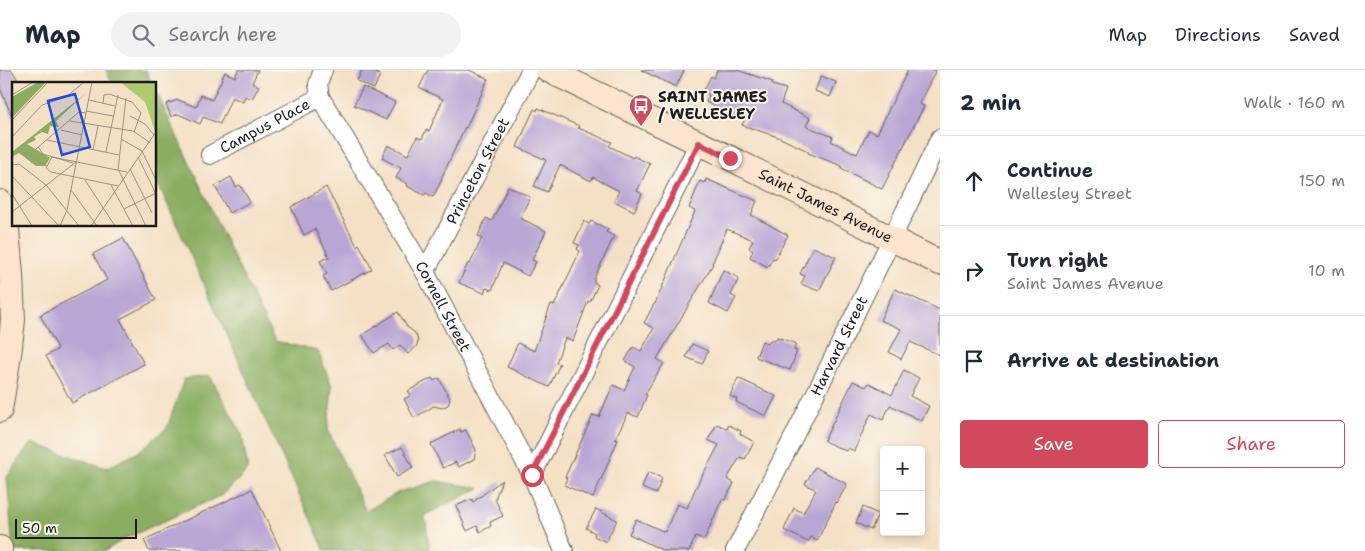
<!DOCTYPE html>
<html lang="en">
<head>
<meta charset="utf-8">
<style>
	body { margin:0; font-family:"Shantell Sans",sans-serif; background:#f2f2f3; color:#1f2937 }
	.controls { position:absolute; right:15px; bottom:15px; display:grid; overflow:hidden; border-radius:5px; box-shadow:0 2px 8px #0003 }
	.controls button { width:45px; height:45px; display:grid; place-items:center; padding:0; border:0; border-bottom:1px solid #e0e1e3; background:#fff; color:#1f2937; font:25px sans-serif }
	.scale { position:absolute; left:15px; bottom:12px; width:122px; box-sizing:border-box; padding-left:5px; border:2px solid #1c1c1c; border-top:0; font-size:14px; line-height:18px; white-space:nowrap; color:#1c1c1c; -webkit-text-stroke:4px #fbf7ec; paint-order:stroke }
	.stop { position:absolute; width:15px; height:15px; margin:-11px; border:4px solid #d1495b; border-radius:50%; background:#fff }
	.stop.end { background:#d1495b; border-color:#fff; box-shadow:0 1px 5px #0008 }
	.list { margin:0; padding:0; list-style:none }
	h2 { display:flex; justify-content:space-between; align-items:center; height:65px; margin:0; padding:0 20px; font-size:21px }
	h2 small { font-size:16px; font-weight:400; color:#747a83 }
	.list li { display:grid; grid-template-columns:32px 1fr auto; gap:15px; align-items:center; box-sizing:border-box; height:90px; padding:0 20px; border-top:1px solid #e0e1e3 }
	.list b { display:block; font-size:19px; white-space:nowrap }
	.list p { margin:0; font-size:16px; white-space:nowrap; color:#747a83 }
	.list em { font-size:16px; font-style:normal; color:#747a83 }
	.actions { display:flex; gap:10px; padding:15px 20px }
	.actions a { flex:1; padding:11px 0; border:1px solid #d1495b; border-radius:5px; text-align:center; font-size:18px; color:#d1495b }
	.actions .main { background:#d1495b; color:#fff }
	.icon { flex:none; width:28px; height:28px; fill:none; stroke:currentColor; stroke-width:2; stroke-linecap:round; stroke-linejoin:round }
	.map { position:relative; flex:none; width:940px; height:481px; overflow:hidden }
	header { display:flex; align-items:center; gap:30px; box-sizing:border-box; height:70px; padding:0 25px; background:#fff; border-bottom:1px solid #e0e1e3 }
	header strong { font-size:24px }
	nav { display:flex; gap:28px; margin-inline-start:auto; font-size:18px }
	.search { width:350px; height:45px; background:#f2f2f3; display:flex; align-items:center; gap:12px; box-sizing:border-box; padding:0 18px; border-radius:28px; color:#747a83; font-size:19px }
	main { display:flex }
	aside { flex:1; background:#fff }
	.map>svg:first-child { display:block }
</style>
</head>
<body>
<header>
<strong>Map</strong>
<div class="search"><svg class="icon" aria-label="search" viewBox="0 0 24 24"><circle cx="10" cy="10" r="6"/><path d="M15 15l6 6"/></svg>Search here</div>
<nav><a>Map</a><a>Directions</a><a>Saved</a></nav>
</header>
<main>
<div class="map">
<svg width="940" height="481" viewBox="0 0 940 481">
	<rect width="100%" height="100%" fill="#fbf7ec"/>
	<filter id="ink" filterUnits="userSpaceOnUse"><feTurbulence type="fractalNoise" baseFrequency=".02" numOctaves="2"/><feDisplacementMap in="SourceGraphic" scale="10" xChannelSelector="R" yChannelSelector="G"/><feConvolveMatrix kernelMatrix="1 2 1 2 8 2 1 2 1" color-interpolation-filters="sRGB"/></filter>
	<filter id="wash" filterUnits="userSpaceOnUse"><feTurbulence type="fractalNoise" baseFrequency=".0096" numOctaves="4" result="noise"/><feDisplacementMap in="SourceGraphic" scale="20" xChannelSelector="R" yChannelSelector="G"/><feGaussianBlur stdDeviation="1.12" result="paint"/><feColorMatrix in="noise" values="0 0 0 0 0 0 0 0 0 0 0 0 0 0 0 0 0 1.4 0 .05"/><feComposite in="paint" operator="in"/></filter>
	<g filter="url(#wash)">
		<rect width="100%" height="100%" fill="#f4e0c4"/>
		<path fill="#8bad62" stroke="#54643f" d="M106,0H146L152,14H112Z
			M155,19L231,182L275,271L318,281L332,316L328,360L366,441L399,422L436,411L480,418L425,445L430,481H325L155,107Z
			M210,306L242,364L248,400L222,425L124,469L105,481H13L7,407L21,386L32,373L106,398L137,383L167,358L184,309Z"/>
		<g id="blocks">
			<path fill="#b9a6d5" d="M0,0H12L20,14H14V51L0,18Z
				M238,0H258L252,13L259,16L252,29L245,26L243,32L232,27L220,54L203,47L200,54L178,44L171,47L166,34L178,30L196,37L201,25L212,30L225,2L235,7Z
				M362,0H369L380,5L374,19L357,11Z
				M428,0H469L488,9L466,58L465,57L441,109H442L433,127L426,123L424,125L407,116L408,114L396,108L401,98L382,88L388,75L408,85L417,67L422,69L426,60L429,61L443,29L419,18Z
				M641,0H684L676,17Z
				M717,0H737L773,12L772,15L786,19L781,34L810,48L806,56L833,67L831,71L857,84L869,60L877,64L908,0H936L919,34L924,36L882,119L841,98L842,96L808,83V81L778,67L742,55L745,49L732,45L706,32L709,25L703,22L711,6L714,8Z
				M821,6L836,12L830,27L815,21Z
				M363,17L395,32L386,50L354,35Z
				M538,38L579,56L578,58L612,72L609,76L633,88L634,86L650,94L637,121L642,124L634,141L614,131L619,121L593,107L591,111L560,95L547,122L534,116L546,90L517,77L534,39L537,41Z
				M231,107L236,117L240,115L250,132L229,143L215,116Z
				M706,109L757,131L751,145L788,165L775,189L773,188L768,197L750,187L753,181L749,178L753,170L727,159L712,194H713L657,289L664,293L645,324L647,325L638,347L628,343L615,369L618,370L593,428L564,415L567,408L565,407L593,345L599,347L613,315L624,320L635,297L625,291L633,277L641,281L654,258L644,253L654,234H655L695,141L689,138L700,111L705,113Z
				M508,116L530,127L520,148L546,161L532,190L536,192L528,206L503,193L492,220L486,218L484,223L459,213L468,193L470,194L482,168L478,166L486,148L492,151Z
				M326,117L357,176L359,174L372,199L331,221L323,206L327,204L320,191L329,187L315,159L304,165L291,137Z
				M584,151L589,154L591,151L608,159L606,162L614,166L594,209V212L598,215L590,232L588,231L573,271L565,268L556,293L560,294L549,317L507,297L518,273L534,281L551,234L554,236L580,181L577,179L579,175L574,173Z
				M123,168L156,230L120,249L144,294L72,333L46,286L58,279L40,245L107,210L93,184Z
				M813,177L836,187L819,221L801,214L805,206L800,204Z
				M723,200L739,208L731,225L736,228L728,243L709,233Z
				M895,219L940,240V285L910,272L901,289L889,282L901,259L880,250Z
				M398,242L407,257L415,263L417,267L418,272L416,277L408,284L400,275L393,280L389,274L374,283L362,265Z
				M777,267L796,274L794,280L797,281L790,300L756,287L762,271L768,274L770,270L775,271Z
				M692,274L708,281L702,294L686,287Z
				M904,300L919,308L910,326L929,336L922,351L890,335L883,350L871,344L854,381L848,378L846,381L824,371L853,311L866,317L869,313L892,325Z
				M432,308L434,311L439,308L449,327L450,330L448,335L442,338L434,336L414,348L404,329L411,325L408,321Z
				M738,308L776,326L766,346L736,332L737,329L730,326Z
				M717,354L727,359L729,355L741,361L740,364L754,372L745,389L740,387L727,409L734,413L725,430L722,429L704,470L696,466L689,481H664L629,464L636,449L665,462L677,434L687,438L697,415L719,375L708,370Z
				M460,359L461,362L466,360L476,380L474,389L459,397L456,392L443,398L431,374Z
				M402,377L413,398L397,407L385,385Z
				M815,397L847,414L837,433L836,432L817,471L811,467L808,472L784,460L794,438L803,443L816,420L805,414Z
				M648,402L662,408L656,424L642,418Z
				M502,410L495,429L503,446L490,452L491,456L480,462L477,456L467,461L456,436L472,429L473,432Z
				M252,419L281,481H149L144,470Z
				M863,437L878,444L871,460L856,453Z
				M596,439L617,450L606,472L594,466L595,463L586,458Z"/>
		</g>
	</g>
	<g filter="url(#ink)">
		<use href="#blocks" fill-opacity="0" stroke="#686157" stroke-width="1"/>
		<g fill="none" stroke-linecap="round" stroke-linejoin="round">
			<g stroke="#686157" stroke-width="20">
				<g id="minor">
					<path id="s1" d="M323,0L318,14L320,27L425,202L532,405L564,481"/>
					<path id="s2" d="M210,85L320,27"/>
					<path id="s3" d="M425,202L531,0"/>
					<path d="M532,405L699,73"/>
					<path id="s4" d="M735,481C806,345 874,207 940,68"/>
				</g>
			</g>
			<g stroke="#686157" stroke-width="26">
				<g id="secondary">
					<path id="s5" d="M548,0L730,88L940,193"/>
					<path d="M0,132L7,160L11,204L13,250L9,285L0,340"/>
					<path d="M0,478V481"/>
				</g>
			</g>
			<use href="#minor" stroke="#fff" stroke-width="18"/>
			<use href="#secondary" stroke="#fce5cf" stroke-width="24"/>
		</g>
	</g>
	<g fill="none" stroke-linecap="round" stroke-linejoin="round" filter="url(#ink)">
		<path stroke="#d1495b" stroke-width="6" d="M532,405L699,73L730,88"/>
	</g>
	<defs>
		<g id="bus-pin" transform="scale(1.25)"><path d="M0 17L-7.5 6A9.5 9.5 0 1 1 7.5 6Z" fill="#d1495b" stroke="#fbf7ec"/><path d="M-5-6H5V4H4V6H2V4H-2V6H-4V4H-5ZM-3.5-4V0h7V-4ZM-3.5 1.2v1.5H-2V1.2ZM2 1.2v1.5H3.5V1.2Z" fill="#fff"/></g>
	</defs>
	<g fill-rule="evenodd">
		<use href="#bus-pin" x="641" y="36"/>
	</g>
	<g text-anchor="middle" stroke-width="4" stroke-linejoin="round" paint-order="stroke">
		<g font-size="15" font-weight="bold" fill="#1c1c1c" stroke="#fbf7ec" text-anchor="start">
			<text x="658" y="32">SAINT JAMES<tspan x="658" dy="17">/ WELLESLEY</tspan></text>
		</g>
		<g font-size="15" fill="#1c1c1c" stroke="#fbf7ec">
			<text dy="5" stroke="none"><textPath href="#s2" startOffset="62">Campus Place</textPath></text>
			<text dy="5" stroke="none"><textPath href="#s3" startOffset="114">Princeton Street</textPath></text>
			<text dy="5" stroke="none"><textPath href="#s5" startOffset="309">Saint James Avenue</textPath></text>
			<text dy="5" stroke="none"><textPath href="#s1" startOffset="271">Cornell Street</textPath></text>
			<text dy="5" stroke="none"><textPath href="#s4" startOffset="230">Harvard Street</textPath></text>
		</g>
	</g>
	<g transform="translate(12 12)">
		<rect width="144" height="144" fill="#f4e0c4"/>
		<path d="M108,0H144L143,49L133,20Z" fill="#afc96f"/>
		<path d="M26,0H34L0,36V15ZM74,11L44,39L47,45L38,44L36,52L30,50L22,55L24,58L15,62L38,76L33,84H24L7,71L0,75V70Z" fill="#8bad62"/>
		<path fill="none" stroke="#9e9281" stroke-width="1" d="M0,13L21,0M77,18L103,24M91,21L92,13L97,12L120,20L129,31L122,50M74,29L101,34M118,34L133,42L142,53M0,38L36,0M58,39L121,49L137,60M49,48L70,53M0,55L30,23L54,15L72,0M109,57L130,69L144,98M35,58L107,73M26,65L31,72L61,81M24,67L67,30L74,31M81,68L86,44M11,70L35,84M94,70L106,13M40,75L34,86L39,90L106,104M40,75L115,90M126,75L144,112M0,83L7,82L34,103M118,87L140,131M106,88L114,16M107,89L134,144M0,94L47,144M73,98L103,144M34,103L67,144M99,103L121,144M59,108L85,144M0,112L20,144M112,127L144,111M0,130L64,80M48,144L55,128L80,0M79,144L144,50"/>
		<path fill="#1d4ed8" fill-opacity="0.15" stroke="#1d4ed8" stroke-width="2.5" d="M63,12L78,65L50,73L36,19Z"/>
		<rect width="144" height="144" fill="none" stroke="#1c1c1c" stroke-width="2.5"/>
	</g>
</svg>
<div class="controls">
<button>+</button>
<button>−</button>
</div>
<div class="scale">50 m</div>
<div class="stop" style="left:532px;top:405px"></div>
<div class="stop end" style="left:730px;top:88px"></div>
</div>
<aside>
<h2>2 min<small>Walk · 160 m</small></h2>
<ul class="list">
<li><svg class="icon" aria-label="ahead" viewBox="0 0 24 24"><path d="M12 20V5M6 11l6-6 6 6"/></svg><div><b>Continue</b><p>Wellesley Street</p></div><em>150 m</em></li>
<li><svg class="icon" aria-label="right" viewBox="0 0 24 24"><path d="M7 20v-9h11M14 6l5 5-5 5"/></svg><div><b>Turn right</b><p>Saint James Avenue</p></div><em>10 m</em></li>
<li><svg class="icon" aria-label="arrive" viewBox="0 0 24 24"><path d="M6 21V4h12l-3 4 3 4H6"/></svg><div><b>Arrive at destination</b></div></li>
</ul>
<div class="actions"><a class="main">Save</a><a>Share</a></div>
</aside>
</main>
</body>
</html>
